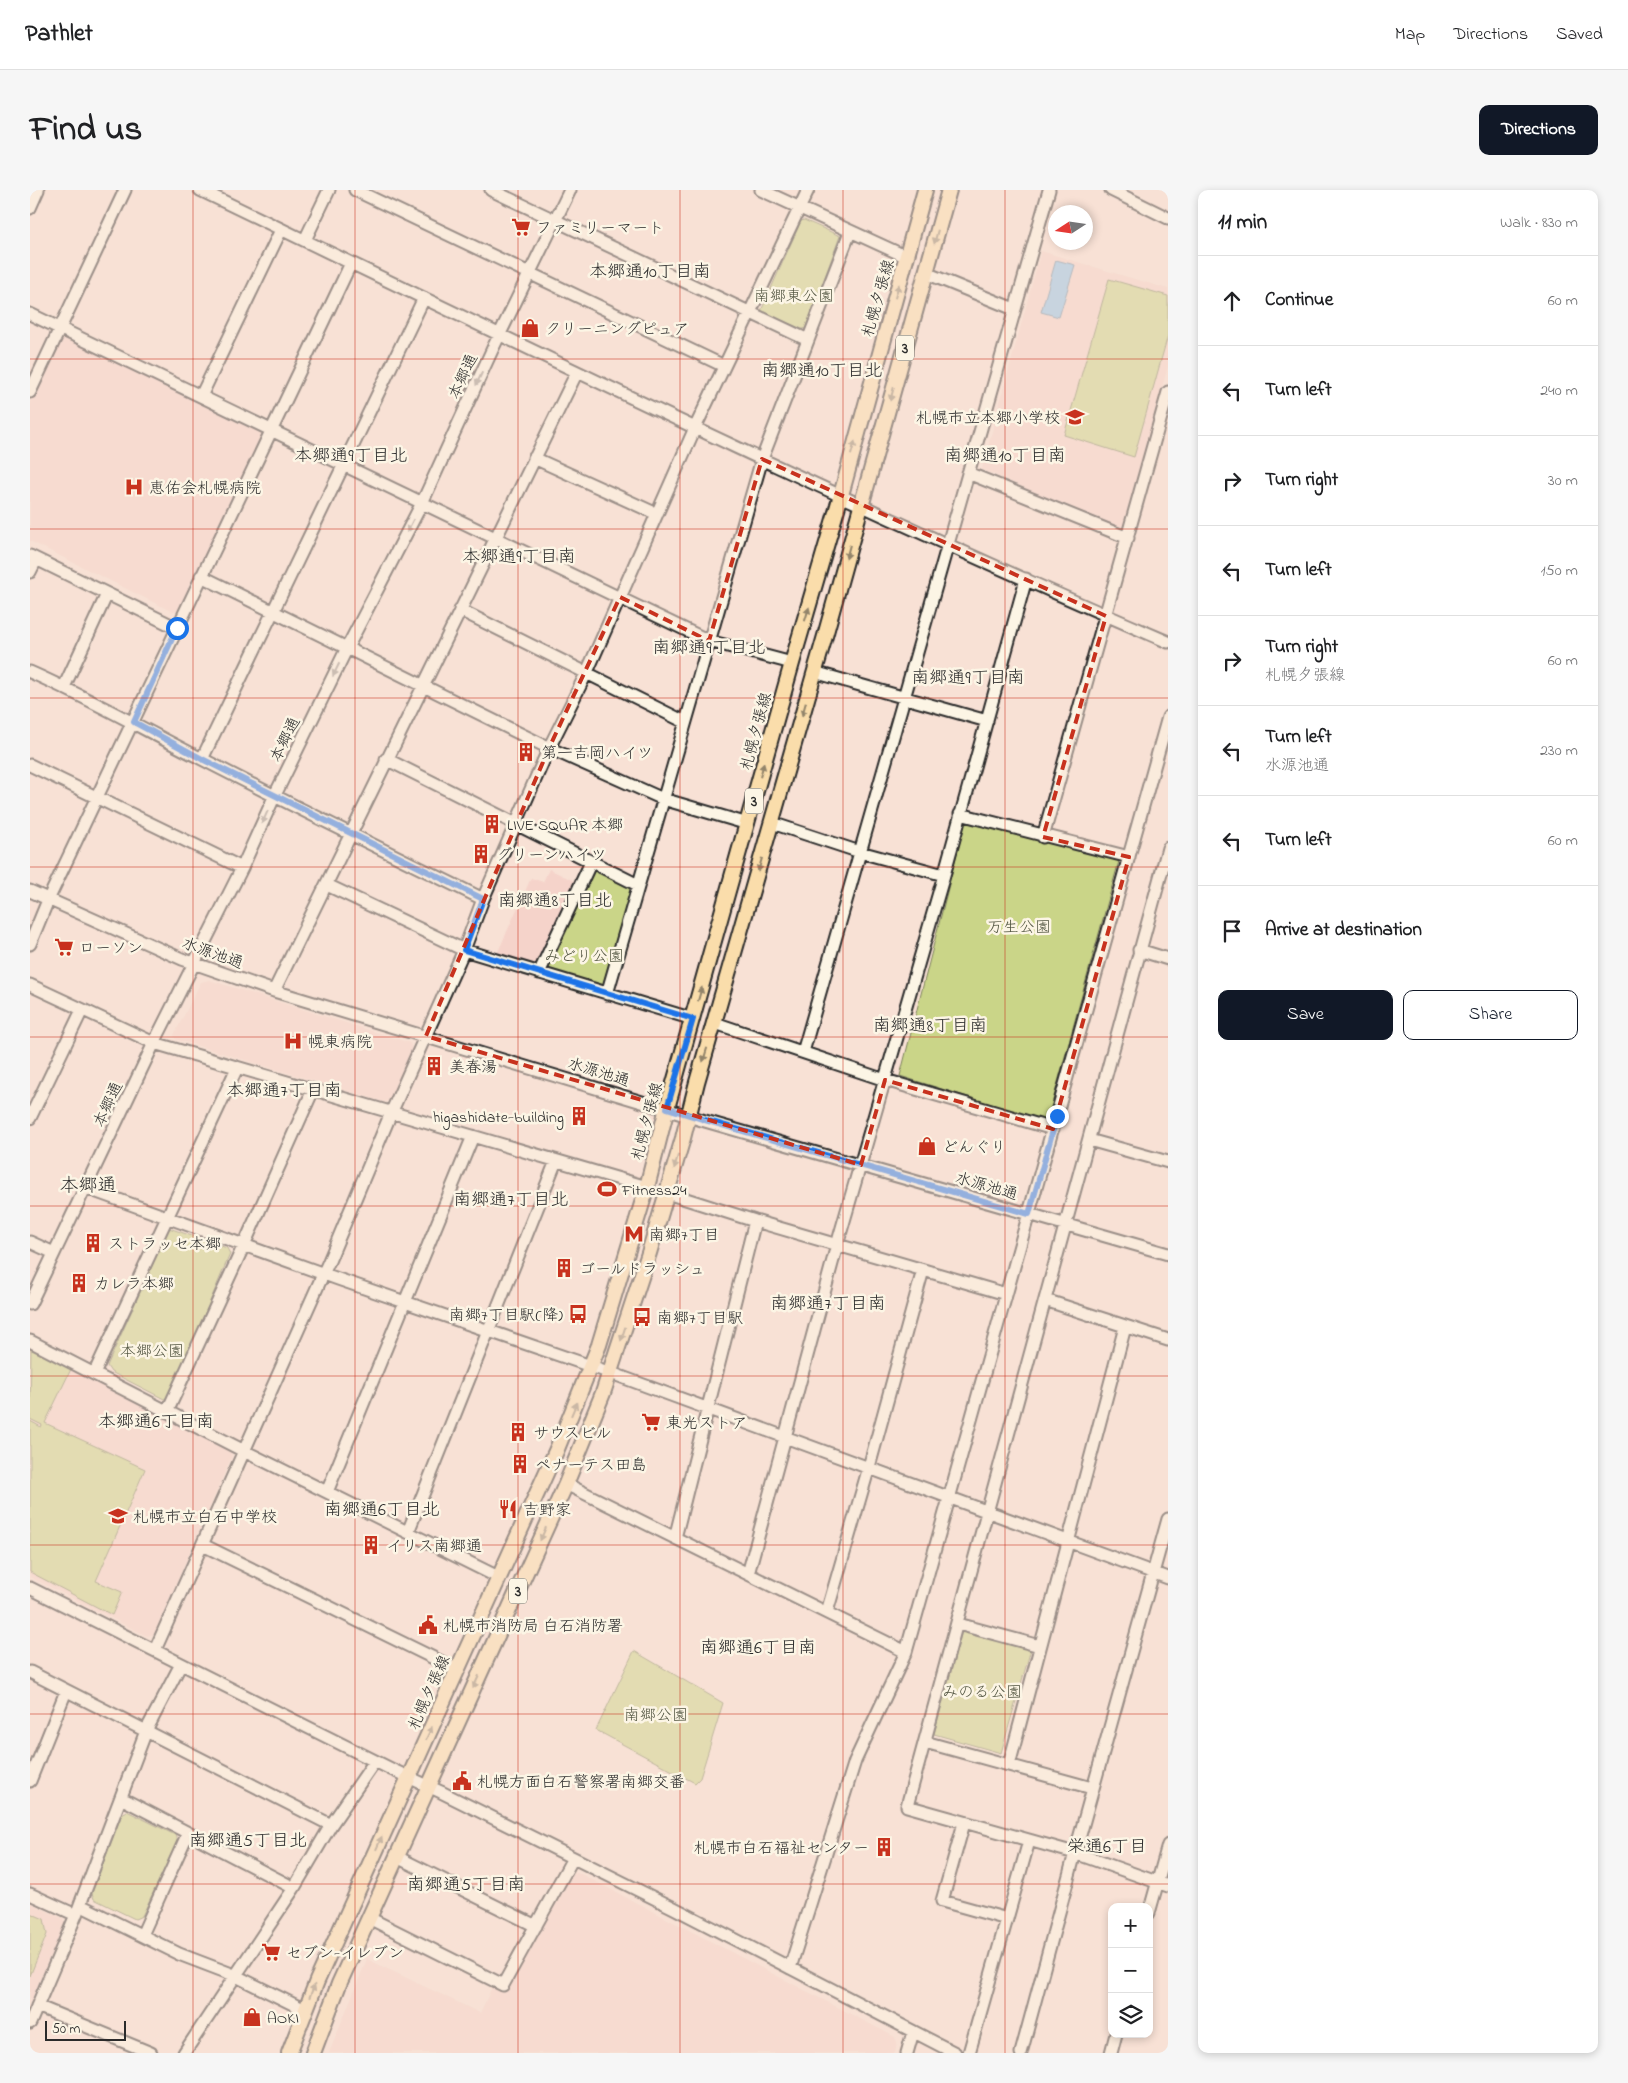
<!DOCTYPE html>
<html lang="en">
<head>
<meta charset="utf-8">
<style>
	body { margin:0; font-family:"Indie Flower","Klee One",sans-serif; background:#f6f6f6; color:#202124 }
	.controls { position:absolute; right:15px; bottom:15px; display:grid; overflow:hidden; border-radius:10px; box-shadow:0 2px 8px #0003 }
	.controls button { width:45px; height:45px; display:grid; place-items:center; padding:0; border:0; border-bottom:1px solid #e0e0e0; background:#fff; color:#202124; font:25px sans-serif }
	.compass { position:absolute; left:1018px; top:15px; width:45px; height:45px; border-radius:50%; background:#fff; box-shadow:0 2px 8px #0003; rotate:258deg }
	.scale { position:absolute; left:15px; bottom:12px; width:81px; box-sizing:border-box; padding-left:5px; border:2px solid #2b2b2b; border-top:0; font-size:14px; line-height:18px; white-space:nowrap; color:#2b2b2b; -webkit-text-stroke:4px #fcf5e5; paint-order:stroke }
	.stop { position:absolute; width:15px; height:15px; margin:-11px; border:4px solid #1a73e8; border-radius:50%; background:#fff }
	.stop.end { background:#1a73e8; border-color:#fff; box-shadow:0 1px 5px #0008 }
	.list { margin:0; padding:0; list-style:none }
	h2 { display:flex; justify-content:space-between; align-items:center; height:65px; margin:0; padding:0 20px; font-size:21px }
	h2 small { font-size:16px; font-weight:400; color:#757577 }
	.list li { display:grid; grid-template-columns:32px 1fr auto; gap:15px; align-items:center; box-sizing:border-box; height:90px; padding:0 20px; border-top:1px solid #e0e0e0 }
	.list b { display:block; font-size:19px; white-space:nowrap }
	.list p { margin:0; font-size:16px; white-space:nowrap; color:#757577 }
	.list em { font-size:16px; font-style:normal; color:#757577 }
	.actions { display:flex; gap:10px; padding:15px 20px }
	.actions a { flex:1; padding:11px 0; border:1px solid #111827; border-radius:10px; text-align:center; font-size:18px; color:#111827 }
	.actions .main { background:#111827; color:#fff }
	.icon { flex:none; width:28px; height:28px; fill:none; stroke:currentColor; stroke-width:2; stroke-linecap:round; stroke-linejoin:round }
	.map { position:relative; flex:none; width:1138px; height:1863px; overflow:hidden; border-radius:10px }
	header { display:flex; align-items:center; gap:30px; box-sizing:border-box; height:70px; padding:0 25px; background:#fff; border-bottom:1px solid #e0e0e0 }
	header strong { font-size:24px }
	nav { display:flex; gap:28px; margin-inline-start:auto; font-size:18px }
	.intro { display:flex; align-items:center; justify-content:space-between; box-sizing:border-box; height:120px; padding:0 30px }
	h1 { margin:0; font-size:35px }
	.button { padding:12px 22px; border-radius:10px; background:#111827; color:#fff; font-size:18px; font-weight:700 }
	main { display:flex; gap:30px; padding:0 30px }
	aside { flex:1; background:#fff; border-radius:10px; box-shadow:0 2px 8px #0003 }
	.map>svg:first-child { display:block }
</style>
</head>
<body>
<header>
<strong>Pathlet</strong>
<nav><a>Map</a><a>Directions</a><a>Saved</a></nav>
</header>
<div class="intro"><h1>Find us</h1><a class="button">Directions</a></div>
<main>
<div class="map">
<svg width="1138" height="1863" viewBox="0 0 1138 1863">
	<rect width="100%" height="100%" fill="#f8e1d5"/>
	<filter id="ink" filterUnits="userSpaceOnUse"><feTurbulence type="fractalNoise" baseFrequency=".02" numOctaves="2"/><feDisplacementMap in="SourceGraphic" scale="10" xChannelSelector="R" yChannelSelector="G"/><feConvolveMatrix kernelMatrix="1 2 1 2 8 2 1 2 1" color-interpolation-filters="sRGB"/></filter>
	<g filter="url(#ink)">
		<path fill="#f5d3ca" d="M1011,61L1138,99V176L1092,339L1088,340L952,279Z
			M32,144L233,242L149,421L143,422L0,351V212Z
			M519,679L548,693L509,776L467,764L501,688L513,692Z
			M179,790L380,853L382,859L360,910L354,912L145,849L144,845L171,792Z
			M0,1158L200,1259L202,1266L124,1444L117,1446L0,1387Z
			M547,1682L865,1847L867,1853L865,1863H299L337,1769L450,1823L463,1795L473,1800L542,1683Z
			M0,1713L32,1728L35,1732L0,1813Z"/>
		<path fill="#cad588" stroke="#7a805a" d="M774,30L810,46L776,138L772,139L731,121L771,31Z
			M1079,89L1138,106V145L1104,267L1034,245Z
			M935,632L1089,671L1018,928L1012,930L870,886Z
			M565,681L599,697L600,702L573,794L567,799L516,782L561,682Z
			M139,1038L197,1058L200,1064L139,1208L134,1209L81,1182L77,1176Z
			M1,1157L42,1177L15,1233L115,1279L66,1391L92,1402L82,1425L0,1382V1231L11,1237L12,1235L0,1229Z
			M932,1441L1001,1459L971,1563L904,1544Z
			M604,1461L693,1513L670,1588L665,1593L566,1540Z
			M97,1621L145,1645L148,1650L112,1726L105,1729L64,1709L62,1703L92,1624Z
			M0,1723L14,1729L17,1744L0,1786Z"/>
		<path fill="#8ec4ec" stroke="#66879f" d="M1026,70L1045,75L1029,127L1011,122Z"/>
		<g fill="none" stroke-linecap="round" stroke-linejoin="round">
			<g stroke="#2b2b2b" stroke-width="15">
				<path id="minor" d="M170,0C491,155 811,312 1138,452
					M325,0L694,176
					M461,0L778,150
					M731,0L877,67
					M1081,0L1138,28
					M0,18L8,0
					M275,50L299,0
					M896,83L984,119
					M0,124L679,451L762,473
					M0,202L95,0
					M171,206L251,40
					M504,268L627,324
					M938,283L1098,348
					M0,366L147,438
					M0,382L6,370
					M171,386L519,558L633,609L718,634
					M430,420L655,532
					M0,482C59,508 115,540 172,569C265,617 359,663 453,709
					M784,482L957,531
					M34,497L77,404
					M172,569L394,108
					M356,569L608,695
					M0,575L212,678
					M930,624L1099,667
					M742,633L830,662L914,685
					M1013,647L1138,202
					M1138,658L877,1616L1045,1663L1138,1696
					M297,695L434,760L663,829
					M0,701L152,769L244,801L675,931L1138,1064
					M0,754L18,710L321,73
					M1109,760L1138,769
					M509,783L561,672
					M0,795L124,853L617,997
					M244,801L547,182
					M577,804L732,269L820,42
					M685,833L855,890L1023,939
					M773,862L1019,0
					M0,928L52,820
					M1059,950L1138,972
					M56,998L308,1089L581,1183L1138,1388
					M637,1003L725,1031L976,1104
					M0,1052L24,1063
					M1015,1110L1138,1150
					M0,1114L124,853L212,678L245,605L316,460L392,313L463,158L540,0
					M0,1151L214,1261L468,1387
					M64,1184L207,878
					M137,1222L214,1055L283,900
					M536,1294L876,1462
					M297,1302L443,946
					M378,1342L526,971
					M645,1348L725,1031
					M173,1355L428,1480
					M718,1384L807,1055L914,685L996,389
					M0,1398L363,1580L411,1602L644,1718L925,1863
					M797,1422L839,1277L893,1080
					M928,1434L1010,1456
					M125,1460L299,1071L361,923L434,760L453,709L519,558L557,482L665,238L778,0
					M0,1482L301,1635
					M895,1552L1062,1598
					M979,1575L1095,1137
					M0,1591L36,1501
					M91,1608L264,1698
					M934,1633L912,1711L977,1729
					M367,1667L506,1736
					M0,1704L46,1725
					M50,1715L149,1764L204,1785L275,1820
					M1119,1723L1138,1655
					M339,1728L473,1795L543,1668
					M112,1745L158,1643
					M760,1778L825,1571L876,1462L1138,527
					M7,1816L121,1863
					M0,1833L46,1725L116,1541L151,1474
					M154,1863L264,1698L301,1635L345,1571
					M877,1863L883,1842
					M939,1863L999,1651
					M991,1863L1045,1663L1138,1329
					M1081,1863L1086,1844"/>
			</g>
			<g stroke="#2b2b2b" stroke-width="18">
				<path id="major" d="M259,1863L287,1791L527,1259L569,1155L617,997L637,918L762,473L811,305L895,0
					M283,1863L309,1794L536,1294L573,1203L619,1063L653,948L667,892L795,446L919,0"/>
			</g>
			<use href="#minor" stroke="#fcf5e5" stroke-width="11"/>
			<use href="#major" stroke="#faddab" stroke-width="14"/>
		</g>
		<defs><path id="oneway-solid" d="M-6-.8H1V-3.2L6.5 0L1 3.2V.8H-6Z" transform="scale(1.25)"/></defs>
		<g fill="#92846b">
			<use href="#oneway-solid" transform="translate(906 47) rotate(105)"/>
			<use href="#oneway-solid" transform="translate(867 101) rotate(-74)"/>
			<use href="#oneway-solid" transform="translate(862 204) rotate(105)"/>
			<use href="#oneway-solid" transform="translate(823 258) rotate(-74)"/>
			<use href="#oneway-solid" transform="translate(818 362) rotate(105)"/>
			<use href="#oneway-solid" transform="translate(777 424) rotate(-73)"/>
			<use href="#oneway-solid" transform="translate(774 519) rotate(106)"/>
			<use href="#oneway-solid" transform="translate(732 580) rotate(-75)"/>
			<use href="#oneway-solid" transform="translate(730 675) rotate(106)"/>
			<use href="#oneway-solid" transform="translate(670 804) rotate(-74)"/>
			<use href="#oneway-solid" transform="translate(675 865) rotate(107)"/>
			<use href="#oneway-solid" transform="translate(646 972) rotate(107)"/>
			<use href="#oneway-solid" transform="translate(593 1144) rotate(108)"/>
			<use href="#oneway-solid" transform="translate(544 1219) rotate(-67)"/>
			<use href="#oneway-solid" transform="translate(513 1344) rotate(114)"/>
			<use href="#oneway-solid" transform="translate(446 1492) rotate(115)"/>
			<use href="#oneway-solid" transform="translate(399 1543) rotate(-65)"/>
			<use href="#oneway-solid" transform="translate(349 1653) rotate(-66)"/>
			<use href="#oneway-solid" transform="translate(282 1801) rotate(-68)"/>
		</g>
		<g fill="#949088">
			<use href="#oneway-solid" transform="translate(449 189) rotate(115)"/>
			<use href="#oneway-solid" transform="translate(380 336) rotate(117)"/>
			<use href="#oneway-solid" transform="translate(306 480) rotate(116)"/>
			<use href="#oneway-solid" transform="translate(235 627) rotate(114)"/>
		</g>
	</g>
	<g fill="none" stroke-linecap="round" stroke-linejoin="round" filter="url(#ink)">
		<path stroke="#1a73e8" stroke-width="6" d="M147,438L104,532L172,569L453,709L434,760L663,829L637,918L675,930L999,1024L1027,926"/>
	</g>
	<path d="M0 0H1138V1863H0ZM732,269L1076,426L1013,647L1099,667L1023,939L855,890L831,975L396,846L519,558L590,407L679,451Z" fill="#f8e1d5" fill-opacity=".55" fill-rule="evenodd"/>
	<path fill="none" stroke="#c8321e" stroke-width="4" stroke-dasharray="10 6" stroke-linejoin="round" d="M732,269L1076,426L1013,647L1099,667L1023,939L855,890L831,975L396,846L519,558L590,407L679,451Z"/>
	<path fill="none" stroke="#c8321e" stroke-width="1" stroke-opacity="0.55" d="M163,0V1863M325,0V1863M488,0V1863M650,0V1863M813,0V1863M975,0V1863M0,169H1138M0,339H1138M0,508H1138M0,677H1138M0,847H1138M0,1016H1138M0,1186H1138M0,1355H1138M0,1524H1138M0,1694H1138"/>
	<defs>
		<g id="supermarket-bare" transform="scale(1.5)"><path d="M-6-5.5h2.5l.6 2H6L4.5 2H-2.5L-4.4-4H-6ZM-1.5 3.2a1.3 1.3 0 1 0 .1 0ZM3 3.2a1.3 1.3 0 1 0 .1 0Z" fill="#c8321e" stroke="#fcf5e5" stroke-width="2.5" paint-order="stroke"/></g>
		<g id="shop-bare" transform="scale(1.5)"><path d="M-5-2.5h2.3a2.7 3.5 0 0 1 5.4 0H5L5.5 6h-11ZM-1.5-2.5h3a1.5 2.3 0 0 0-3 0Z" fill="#c8321e" stroke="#fcf5e5" stroke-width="2.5" paint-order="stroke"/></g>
		<g id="school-bare" transform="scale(1.5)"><path d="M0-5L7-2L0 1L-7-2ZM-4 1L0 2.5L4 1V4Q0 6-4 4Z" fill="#c8321e" stroke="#fcf5e5" stroke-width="2.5" paint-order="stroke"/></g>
		<g id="hospital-bare" transform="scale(1.5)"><path d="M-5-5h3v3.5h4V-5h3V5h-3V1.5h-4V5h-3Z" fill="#c8321e" stroke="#fcf5e5" stroke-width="2.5" paint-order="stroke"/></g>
		<g id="building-bare" transform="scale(1.5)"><path d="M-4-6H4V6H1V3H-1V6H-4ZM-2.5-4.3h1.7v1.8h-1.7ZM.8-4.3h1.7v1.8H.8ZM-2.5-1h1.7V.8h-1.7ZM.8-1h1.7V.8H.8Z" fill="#c8321e" stroke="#fcf5e5" stroke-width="2.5" paint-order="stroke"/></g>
		<g id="stadium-bare" transform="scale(1.5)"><path d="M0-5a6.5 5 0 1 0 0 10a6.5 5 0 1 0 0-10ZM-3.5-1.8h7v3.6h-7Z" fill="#c8321e" stroke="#fcf5e5" stroke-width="2.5" paint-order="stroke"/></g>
		<g id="metro-bare" transform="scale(1.5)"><path d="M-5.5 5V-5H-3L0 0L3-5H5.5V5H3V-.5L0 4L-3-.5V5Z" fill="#c8321e" stroke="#fcf5e5" stroke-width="2.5" paint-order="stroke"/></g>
		<g id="bus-bare" transform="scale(1.5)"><path d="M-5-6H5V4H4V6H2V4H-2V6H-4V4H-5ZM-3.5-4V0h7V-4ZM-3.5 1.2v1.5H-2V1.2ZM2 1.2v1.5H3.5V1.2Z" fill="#c8321e" stroke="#fcf5e5" stroke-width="2.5" paint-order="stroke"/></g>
		<g id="restaurant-bare" transform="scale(1.5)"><path d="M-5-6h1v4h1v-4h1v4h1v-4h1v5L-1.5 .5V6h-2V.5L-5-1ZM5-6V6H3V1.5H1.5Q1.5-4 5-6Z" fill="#c8321e" stroke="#fcf5e5" stroke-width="2.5" paint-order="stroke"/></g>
		<g id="civic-bare" transform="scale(1.5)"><path d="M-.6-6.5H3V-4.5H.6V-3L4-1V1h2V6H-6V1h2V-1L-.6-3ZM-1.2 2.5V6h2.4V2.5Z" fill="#c8321e" stroke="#fcf5e5" stroke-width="2.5" paint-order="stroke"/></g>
	</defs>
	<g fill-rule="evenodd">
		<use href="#supermarket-bare" x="491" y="37"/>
		<use href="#shop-bare" x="500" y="138"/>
		<use href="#school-bare" x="1045" y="227"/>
		<use href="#hospital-bare" x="104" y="297"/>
		<use href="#building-bare" x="496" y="562"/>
		<use href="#building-bare" x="462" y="634"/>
		<use href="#building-bare" x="451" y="664"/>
		<use href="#supermarket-bare" x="34" y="757"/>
		<use href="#hospital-bare" x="263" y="851"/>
		<use href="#building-bare" x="404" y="876"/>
		<use href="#building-bare" x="549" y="926"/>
		<use href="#shop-bare" x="897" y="956"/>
		<use href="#stadium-bare" x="577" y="999"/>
		<use href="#metro-bare" x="604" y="1044"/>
		<use href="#building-bare" x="63" y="1053"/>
		<use href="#building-bare" x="534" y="1078"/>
		<use href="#building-bare" x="49" y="1093"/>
		<use href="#bus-bare" x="548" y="1124"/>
		<use href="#bus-bare" x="612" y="1127"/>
		<use href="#supermarket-bare" x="621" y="1232"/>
		<use href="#building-bare" x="488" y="1242"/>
		<use href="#building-bare" x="490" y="1274"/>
		<use href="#restaurant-bare" x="478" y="1319"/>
		<use href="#school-bare" x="88" y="1326"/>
		<use href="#building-bare" x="341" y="1355"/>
		<use href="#civic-bare" x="398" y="1435"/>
		<use href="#civic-bare" x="432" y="1591"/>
		<use href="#building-bare" x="854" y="1657"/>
		<use href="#supermarket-bare" x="241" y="1762"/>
		<use href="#shop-bare" x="222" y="1827"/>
	</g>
	<g text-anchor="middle" stroke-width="5" stroke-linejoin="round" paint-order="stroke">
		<g fill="#fcf5e5" stroke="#6a6863" stroke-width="1">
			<rect x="866" y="145.5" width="18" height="25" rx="4"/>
			<rect x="715" y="598.5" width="18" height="25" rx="4"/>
			<rect x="479" y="1388.5" width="18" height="25" rx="4"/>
		</g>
		<g font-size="15" font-weight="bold" fill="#2b2b2b">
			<text x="875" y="163">3</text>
			<text x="724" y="616">3</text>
			<text x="488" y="1406">3</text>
		</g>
		<g font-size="16" fill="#2b2b2b" stroke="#fcf5e5" text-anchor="start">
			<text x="506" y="43">ファミリーマート</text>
			<text x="515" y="144">クリーニングピュア</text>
			<text x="1030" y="233" text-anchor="end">札幌市立本郷小学校</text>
			<text x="119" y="303">恵佑会札幌病院</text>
			<text x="511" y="568">第一吉岡ハイツ</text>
			<text x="477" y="640">LIVE SQUAR 本郷</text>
			<text x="466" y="670">グリーンハイツ</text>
			<text x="49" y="763">ローソン</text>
			<text x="278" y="857">幌東病院</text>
			<text x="419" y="882">美春湯</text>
			<text x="534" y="932" text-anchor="end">higashidate-building</text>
			<text x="912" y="962">どんぐり</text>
			<text x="592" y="1005">Fitness24</text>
			<text x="619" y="1050">南郷7丁目</text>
			<text x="78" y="1059">ストラッセ本郷</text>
			<text x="549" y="1084">ゴールドラッシュ</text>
			<text x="64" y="1099">カレラ本郷</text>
			<text x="533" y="1130" text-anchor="end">南郷7丁目駅(降)</text>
			<text x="627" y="1133">南郷7丁目駅</text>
			<text x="636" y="1238">東光ストア</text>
			<text x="503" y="1248">サウスビル</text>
			<text x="505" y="1280">ペナーテス田島</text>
			<text x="493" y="1325">吉野家</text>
			<text x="103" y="1332">札幌市立白石中学校</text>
			<text x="356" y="1361">イリス南郷通</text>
			<text x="413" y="1441">札幌市消防局 白石消防署</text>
			<text x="447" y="1597">札幌方面白石警察署南郷交番</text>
			<text x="839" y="1663" text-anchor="end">札幌市白石福祉センター</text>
			<text x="256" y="1768">セブン-イレブン</text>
			<text x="237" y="1833">AOKI</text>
		</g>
		<g font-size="16" fill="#535642" stroke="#fcf5e5">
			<text x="764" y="111">南郷東公園</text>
			<text x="989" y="742">万生公園</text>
			<text x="554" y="771">みどり公園</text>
			<text x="122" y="1166">本郷公園</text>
			<text x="952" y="1507">みのる公園</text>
			<text x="626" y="1530">南郷公園</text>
		</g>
		<g font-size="16" fill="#2b2b2b" stroke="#fcf5e5">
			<text transform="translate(847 108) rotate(-74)" y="6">札幌夕張線</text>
			<text transform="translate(432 186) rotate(-65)" y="6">本郷通</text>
			<text transform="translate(725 541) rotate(-75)" y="6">札幌夕張線</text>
			<text transform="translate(254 549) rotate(-64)" y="6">本郷通</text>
			<text transform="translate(183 762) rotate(20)" y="6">水源池通</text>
			<text transform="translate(569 881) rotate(17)" y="6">水源池通</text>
			<text transform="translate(77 914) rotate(-65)" y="6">本郷通</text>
			<text transform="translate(616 931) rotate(-75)" y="6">札幌夕張線</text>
			<text transform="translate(957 995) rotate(16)" y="6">水源池通</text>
			<text transform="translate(398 1502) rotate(-66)" y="6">札幌夕張線</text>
		</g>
		<g font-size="18" fill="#2b2b2b" stroke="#fcf5e5">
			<text x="620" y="87">本郷通10丁目南</text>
			<text x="792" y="186">南郷通10丁目北</text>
			<text x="321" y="271">本郷通9丁目北</text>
			<text x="975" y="271">南郷通10丁目南</text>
			<text x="489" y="372">本郷通9丁目南</text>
			<text x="679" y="463">南郷通9丁目北</text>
			<text x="938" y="493">南郷通9丁目南</text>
			<text x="525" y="716">南郷通8丁目北</text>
			<text x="900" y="841">南郷通8丁目南</text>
			<text x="254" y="906">本郷通7丁目南</text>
			<text x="481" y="1015">南郷通7丁目北</text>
			<text x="798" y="1119">南郷通7丁目南</text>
			<text x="126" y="1237">本郷通6丁目南</text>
			<text x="352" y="1325">南郷通6丁目北</text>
			<text x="728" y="1463">南郷通6丁目南</text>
			<text x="218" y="1656">南郷通5丁目北</text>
			<text x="1077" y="1662">栄通6丁目</text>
			<text x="436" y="1700">南郷通5丁目南</text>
		</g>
		<g font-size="19" fill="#2b2b2b" stroke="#fcf5e5">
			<text x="58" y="1001">本郷通</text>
		</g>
	</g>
</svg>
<div class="controls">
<button>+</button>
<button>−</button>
<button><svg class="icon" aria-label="layers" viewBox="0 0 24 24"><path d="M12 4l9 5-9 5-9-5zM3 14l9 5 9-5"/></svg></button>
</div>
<svg class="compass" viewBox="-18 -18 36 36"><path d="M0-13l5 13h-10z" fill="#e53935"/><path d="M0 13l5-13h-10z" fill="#757577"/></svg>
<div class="scale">50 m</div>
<div class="stop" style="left:147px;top:438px"></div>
<div class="stop end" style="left:1027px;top:926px"></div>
</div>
<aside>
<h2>11 min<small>Walk · 830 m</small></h2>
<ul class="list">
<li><svg class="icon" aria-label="ahead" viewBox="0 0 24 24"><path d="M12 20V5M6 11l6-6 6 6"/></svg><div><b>Continue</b></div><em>60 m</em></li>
<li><svg class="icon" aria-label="left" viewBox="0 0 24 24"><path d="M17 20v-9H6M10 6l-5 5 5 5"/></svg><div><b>Turn left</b></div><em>240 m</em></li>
<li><svg class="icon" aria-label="right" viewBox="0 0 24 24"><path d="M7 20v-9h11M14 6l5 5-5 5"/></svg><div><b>Turn right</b></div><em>30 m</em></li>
<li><svg class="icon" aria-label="left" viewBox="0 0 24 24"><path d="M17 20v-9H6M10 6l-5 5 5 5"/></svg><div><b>Turn left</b></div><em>150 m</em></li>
<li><svg class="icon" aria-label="right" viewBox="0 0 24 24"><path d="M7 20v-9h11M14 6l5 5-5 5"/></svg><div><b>Turn right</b><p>札幌夕張線</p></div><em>60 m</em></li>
<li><svg class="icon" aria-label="left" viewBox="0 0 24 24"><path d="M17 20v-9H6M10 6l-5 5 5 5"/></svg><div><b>Turn left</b><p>水源池通</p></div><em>230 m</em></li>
<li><svg class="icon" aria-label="left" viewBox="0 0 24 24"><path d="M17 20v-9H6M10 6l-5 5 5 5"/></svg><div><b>Turn left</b></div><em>60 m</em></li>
<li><svg class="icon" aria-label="arrive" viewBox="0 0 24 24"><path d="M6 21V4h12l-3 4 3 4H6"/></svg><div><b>Arrive at destination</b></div></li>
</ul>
<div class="actions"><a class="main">Save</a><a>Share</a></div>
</aside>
</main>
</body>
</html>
